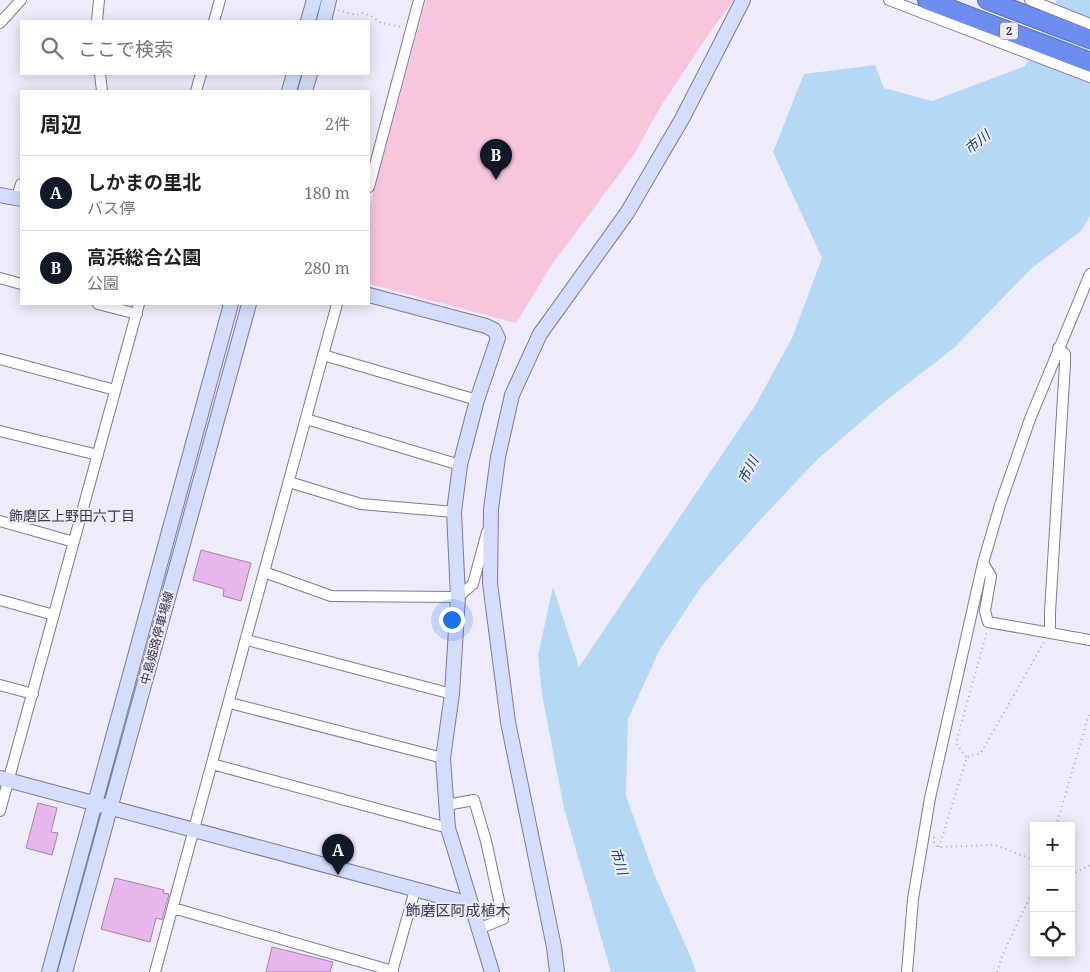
<!DOCTYPE html>
<html lang="ja">
<head>
<meta charset="utf-8">
<style>
	body { margin:0; font-family:"Noto Serif","Noto Sans JP",serif; background:#f2f2f2; color:#202124 }
	.controls { position:absolute; right:15px; bottom:15px; display:grid; overflow:hidden; border-radius:0px; box-shadow:0 2px 12px #0003 }
	.controls button { width:45px; height:45px; display:grid; place-items:center; padding:0; border:0; border-bottom:1px solid #e0e0e0; background:#fff; color:#202124; font:25px sans-serif }
	.you { position:absolute; left:451px; top:619px; width:18px; height:18px; margin:-12px; border:4px solid #fff; border-radius:50%; background:#1a73e8; box-shadow:0 0 0 8px #1a73e833 }
	.badge { display:grid; place-items:center; width:32px; height:32px; border-radius:50%; background:#111827; color:#fff; font-size:16px; font-weight:700 }
	.pin { position:absolute; translate:-50% -41px; filter:drop-shadow(0 1px 2px #0008) }
	.pin::after { content:''; position:absolute; top:26px; width:18px; height:15px; background:inherit; clip-path:polygon(0 0,100% 0,50% 100%) }
	.list { margin:0; padding:0; list-style:none }
	h2 { display:flex; justify-content:space-between; align-items:center; height:65px; margin:0; padding:0 20px; font-size:21px }
	h2 small { font-size:16px; font-weight:400; color:#757577 }
	.list li { display:grid; grid-template-columns:32px 1fr auto; gap:15px; align-items:center; box-sizing:border-box; height:75px; padding:0 20px; border-top:1px solid #e0e0e0 }
	.list b { display:block; font-size:19px; white-space:nowrap }
	.list p { margin:0; font-size:16px; white-space:nowrap; color:#757577 }
	.list em { font-size:16px; font-style:normal; color:#757577 }
	.icon { flex:none; width:28px; height:28px; fill:none; stroke:currentColor; stroke-width:2; stroke-linecap:round; stroke-linejoin:round }
	.map { position:relative; flex:none; width:1090px; height:972px; overflow:hidden }
	.search { position:absolute; background:#fff; box-shadow:0 2px 12px #0003; left:20px; top:20px; width:350px; height:55px; display:flex; align-items:center; gap:12px; box-sizing:border-box; padding:0 18px; border-radius:0px; color:#757577; font-size:19px }
	.panel { position:absolute; background:#fff; box-shadow:0 2px 12px #0003; left:20px; top:90px; width:350px; height:215px; border-radius:0px }
	.map>svg:first-child { display:block }
</style>
</head>
<body>
<div class="map">
<svg width="1090" height="972" viewBox="0 0 1090 972">
	<rect width="100%" height="100%" fill="#eeebfa"/>
	<path fill="#f7c6dc" d="M426,0H734L712,29L661,106L635,153L553,263L516,323L369,284V208Z"/>
	<path fill="#b5d9f5" d="M1057,0H1090V216L1081,231L1032,268L954,348L884,402L818,459L759,521L701,587L660,649L628,719L626,796L654,874L692,960L696,972H611L564,808L542,695L538,655L553,587L579,667L756,404L793,336L822,258L773,152L804,74L875,65L884,88L932,101L1025,66Z"/>
	<path fill="#e6b6ed" stroke="#a189a5" d="M201,550L251,563L241,601L223,596L224,589L193,580Z
		M38,803L57,808L51,832L58,833L52,855L26,848Z
		M115,878L164,890L163,893L169,894L162,920L156,918L150,942L101,929Z
		M272,947L333,962L330,972H266Z"/>
	<g fill="none" stroke-linecap="round" stroke-linejoin="round">
		<g stroke="#807999" stroke-width="12">
			<path id="street" d="M889,0L1090,77
				M1030,0L1090,24
				M97,21L99,0
				M214,21L220,0
				M0,23L21,0
				M100,74L102,91
				M196,91L201,74
				M369,187L419,0
				M17,197L21,184
				M0,278L21,284
				M98,304L137,314
				M323,355L477,400
				M0,359L115,390
				M306,419L460,465
				M0,431L98,455
				M289,482L361,504L454,512
				M0,521L74,542
				M983,563L991,576L985,611L988,622L1090,640
				M264,572L331,596L458,597L473,584L487,532
				M0,600L54,615
				M1050,632V612L1065,364V354L1058,348
				M247,640L452,694
				M0,685L33,694
				M230,703L443,758
				M212,764L448,828
				M446,805L474,800L486,841L503,919L478,929
				M0,811L139,304
				M173,908L393,971
				M155,972L337,304
				M392,972L415,890
				M907,972L913,899L930,798L983,563L1000,505L1030,419L1090,274"/>
		</g>
		<g stroke="#807999" stroke-width="16">
			<path id="secondary" d="M308,21L314,0
				M324,21L329,0
				M289,91L294,74
				M305,91L310,74
				M0,195L21,199
				M369,295L486,326L494,330L498,338L477,400L460,465L454,512L458,597L452,694L443,758L448,828L492,972
				M0,778L470,904
				M49,972L231,304
				M65,972L249,304
				M557,972L554,947L508,722L490,583L491,509L498,457L512,395L540,334L627,213L682,119L743,0"/>
		</g>
		<g stroke="#5a6db3" stroke-width="20">
			<path id="highway" d="M927,0L1090,62
				M987,0L1090,39"/>
		</g>
		<path stroke="#aca9b8" stroke-width="2" stroke-dasharray="1 4" stroke-linecap="butt" d="M338,10L356,15L363,13L371,16L381,23L402,27
			M966,757L956,743L987,631
			M1056,826L1090,711
			M934,837V844L939,847L995,845L1034,860
			M939,847L967,757L981,753L1044,642
			M1071,875L1090,865
			M997,972L1002,956L1034,888"/>
		<use href="#street" stroke="#fff" stroke-width="10"/>
		<use href="#secondary" stroke="#d4ddfb" stroke-width="14"/>
		<use href="#highway" stroke="#6e8df1" stroke-width="18"/>
	</g>
	<g text-anchor="middle" stroke-width="4" stroke-linejoin="round" paint-order="stroke">
		<rect fill="#eeebfa" stroke="#6c6977" stroke-width="1" x="1000" y="22.5" width="18" height="17" rx="4"/>
		<g font-size="11" font-weight="bold" fill="#34313f">
			<text x="1009" y="35">2</text>
		</g>
		<g font-size="12" fill="#34313f" stroke="#eeebfa">
			<text transform="translate(157 638) rotate(-75)" y="4">中島姫路停車場線</text>
		</g>
		<g font-size="14" font-style="italic" fill="#12405f" stroke="#eeebfa">
			<text transform="translate(977 142) rotate(-39)" y="5">市川</text>
			<text transform="translate(748 470) rotate(-62)" y="5">市川</text>
			<text transform="translate(619 861) rotate(73)" y="5">市川</text>
		</g>
		<g font-size="14" fill="#3d3652" stroke="#eeebfa">
			<text x="72" y="521">飾磨区上野田六丁目</text>
		</g>
		<g font-size="15" fill="#3d3652" stroke="#eeebfa">
			<text x="458" y="916">飾磨区阿成植木</text>
		</g>
	</g>
</svg>
<div class="controls">
<button>+</button>
<button>−</button>
<button><svg class="icon" aria-label="locate" viewBox="0 0 24 24"><circle cx="12" cy="12" r="6"/><path d="M12 2v4M12 18v4M2 12h4M18 12h4"/></svg></button>
</div>
<div class="you"></div>
<div class="pin badge" style="left:338px;top:875px">A</div>
<div class="pin badge" style="left:496px;top:180px">B</div>
<div class="search"><svg class="icon" aria-label="search" viewBox="0 0 24 24"><circle cx="10" cy="10" r="6"/><path d="M15 15l6 6"/></svg>ここで検索</div>
<section class="panel">
<h2>周辺<small>2件</small></h2>
<ul class="list">
<li><span class="badge">A</span><div><b>しかまの里北</b><p>バス停</p></div><em>180 m</em></li>
<li><span class="badge">B</span><div><b>高浜総合公園</b><p>公園</p></div><em>280 m</em></li>
</ul>
</section>
</div>
</body>
</html>
